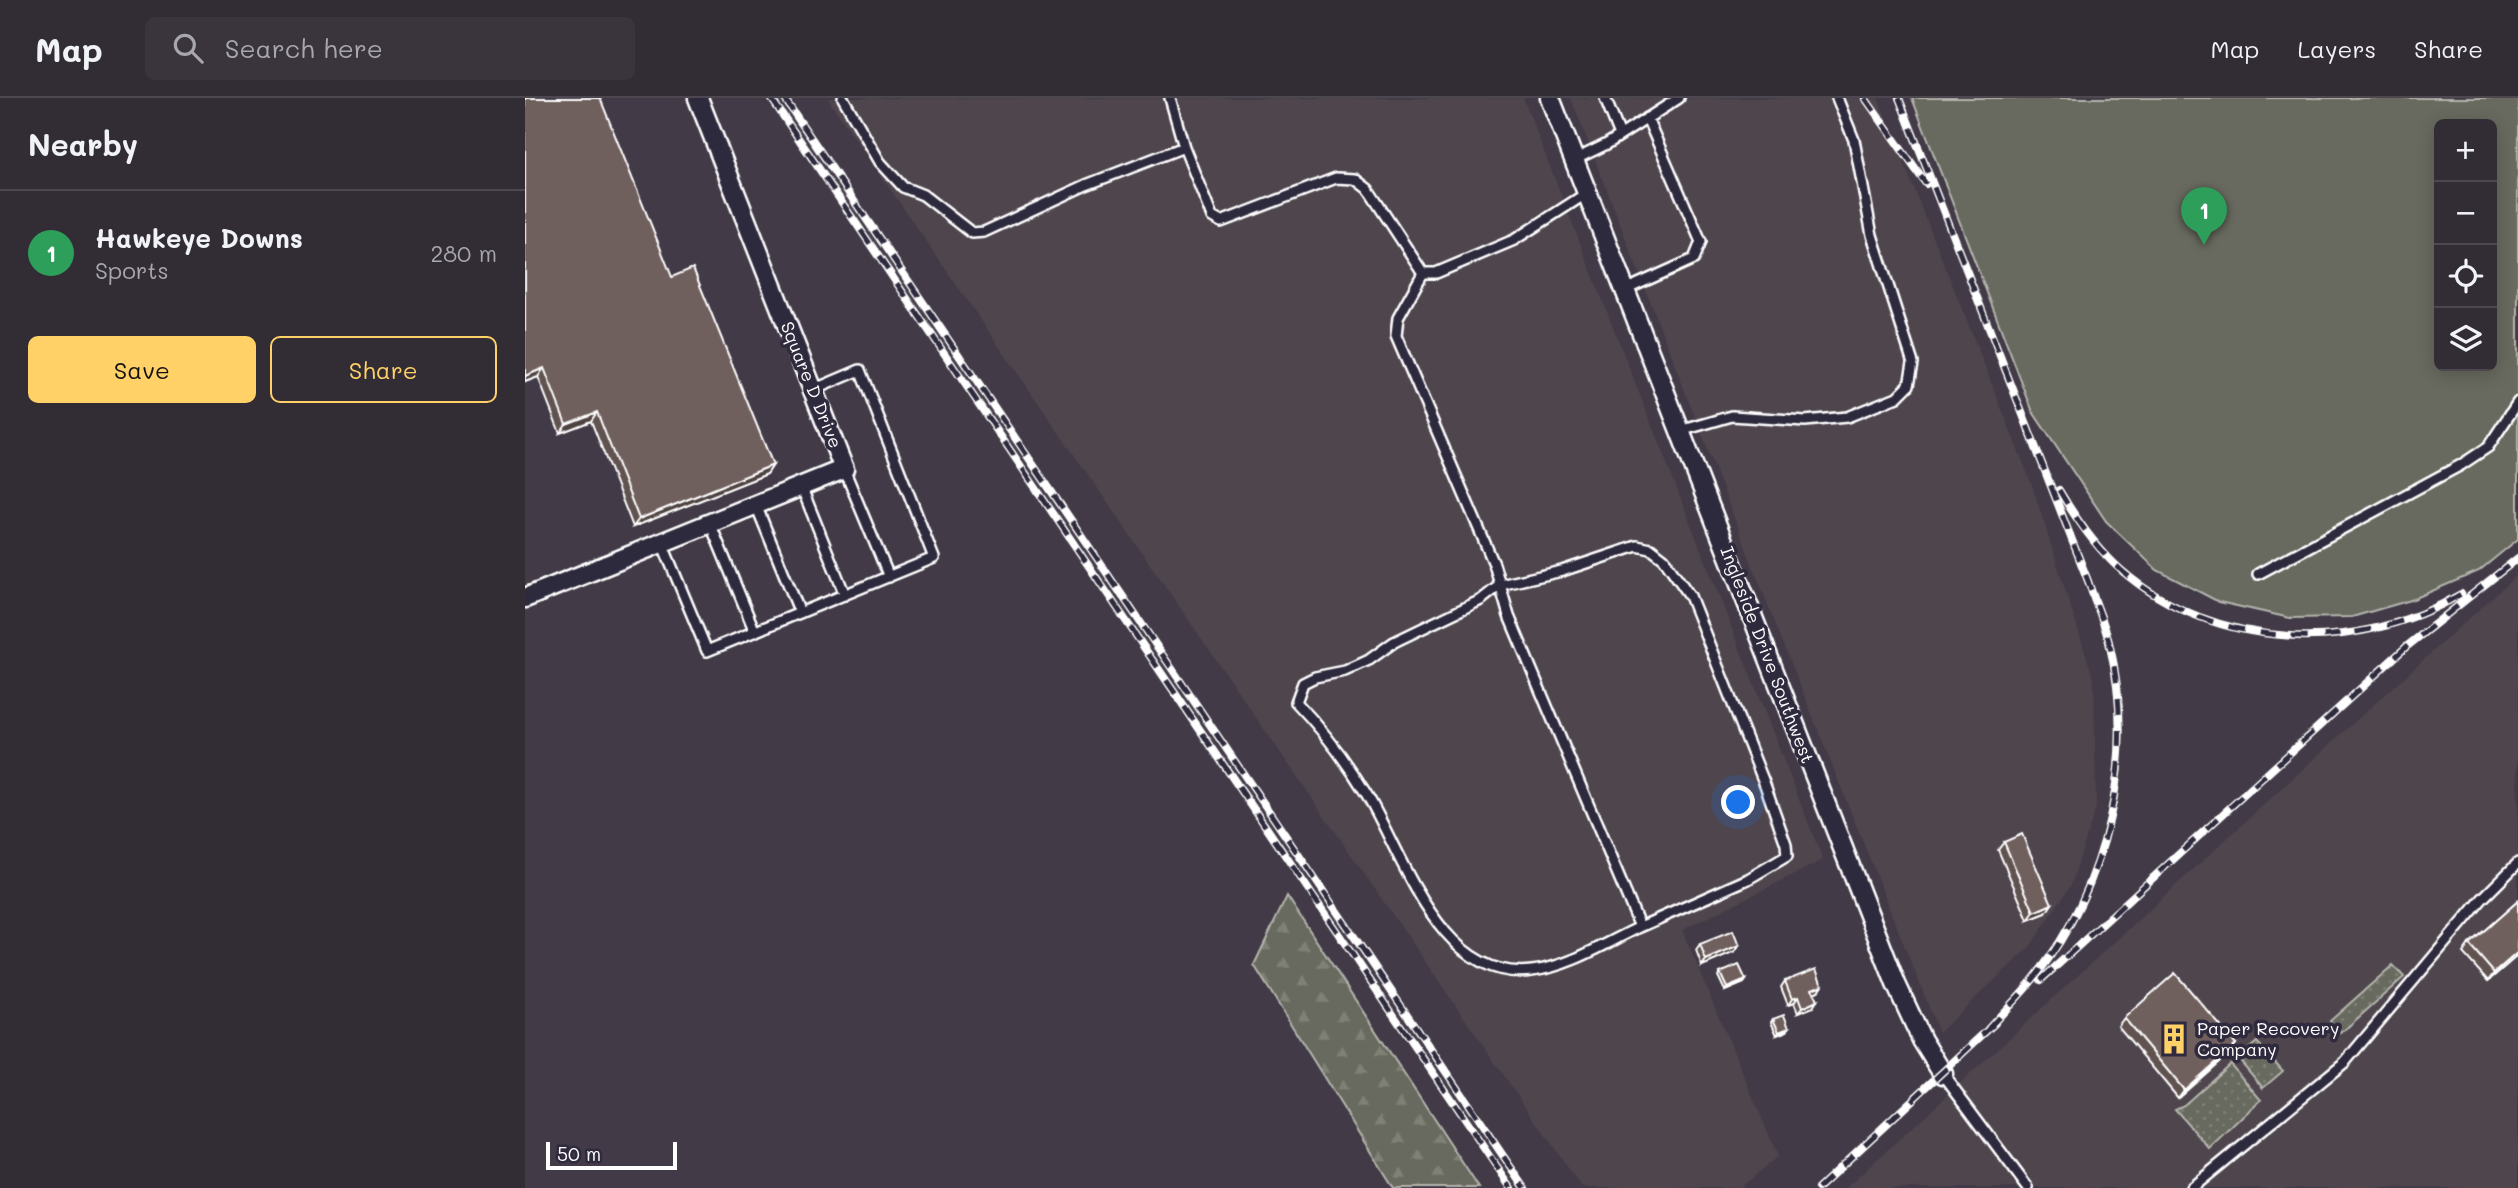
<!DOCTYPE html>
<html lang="en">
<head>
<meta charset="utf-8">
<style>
	body { margin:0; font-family:Mali,sans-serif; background:#3a343d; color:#f1f3f6 }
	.controls { position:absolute; right:21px; top:21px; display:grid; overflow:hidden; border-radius:10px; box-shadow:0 4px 18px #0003 }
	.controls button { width:63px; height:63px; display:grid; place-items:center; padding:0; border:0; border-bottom:2px solid #4d4850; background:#322c35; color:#f1f3f6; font:35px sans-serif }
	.scale { position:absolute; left:21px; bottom:18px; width:131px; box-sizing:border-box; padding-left:7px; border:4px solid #fff; border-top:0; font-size:19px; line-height:24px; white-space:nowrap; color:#fff; -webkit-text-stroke:5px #2f2a3d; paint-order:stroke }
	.you { position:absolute; left:1214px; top:705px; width:24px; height:24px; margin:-18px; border:5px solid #fff; border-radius:50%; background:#1a73e8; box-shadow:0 0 0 10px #1a73e833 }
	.badge { display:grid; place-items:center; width:46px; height:46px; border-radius:50%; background:#ffd166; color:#fff; font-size:23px; font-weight:700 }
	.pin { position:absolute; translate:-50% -58px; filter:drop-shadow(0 2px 4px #0008) }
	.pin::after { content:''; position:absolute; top:37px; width:24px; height:21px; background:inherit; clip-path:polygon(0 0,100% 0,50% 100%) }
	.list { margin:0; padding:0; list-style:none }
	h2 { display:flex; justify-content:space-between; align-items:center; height:91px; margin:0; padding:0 28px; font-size:30px }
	h2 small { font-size:23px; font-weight:400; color:#a8a7ad }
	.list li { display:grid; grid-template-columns:46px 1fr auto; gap:21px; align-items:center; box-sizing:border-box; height:126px; padding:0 28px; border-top:2px solid #4d4850 }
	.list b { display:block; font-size:26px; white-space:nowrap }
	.list p { margin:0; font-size:23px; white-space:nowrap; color:#a8a7ad }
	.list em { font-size:23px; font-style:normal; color:#a8a7ad }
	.actions { display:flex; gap:14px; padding:21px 28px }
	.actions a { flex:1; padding:16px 0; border:2px solid #ffd166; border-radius:10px; text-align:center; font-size:24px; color:#ffd166 }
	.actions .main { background:#ffd166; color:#111 }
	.icon { flex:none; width:38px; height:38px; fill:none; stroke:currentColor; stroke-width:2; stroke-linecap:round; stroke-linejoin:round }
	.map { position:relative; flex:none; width:1993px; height:1090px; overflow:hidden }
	header { display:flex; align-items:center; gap:42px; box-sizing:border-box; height:98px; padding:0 35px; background:#322c35; border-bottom:2px solid #4d4850 }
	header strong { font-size:33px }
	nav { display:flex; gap:38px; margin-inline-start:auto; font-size:24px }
	.search { width:490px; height:63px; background:#3a343d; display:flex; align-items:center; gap:18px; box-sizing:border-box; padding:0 24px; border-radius:10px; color:#a8a7ad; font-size:26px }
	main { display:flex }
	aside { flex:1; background:#322c35 }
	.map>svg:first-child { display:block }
</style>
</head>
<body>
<header>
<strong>Map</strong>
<div class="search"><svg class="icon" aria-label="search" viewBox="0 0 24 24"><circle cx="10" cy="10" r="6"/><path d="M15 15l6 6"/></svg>Search here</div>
<nav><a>Map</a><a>Layers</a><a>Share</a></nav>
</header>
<main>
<aside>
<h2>Nearby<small></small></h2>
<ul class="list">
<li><span class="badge" style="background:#2e9e5b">1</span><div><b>Hawkeye Downs</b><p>Sports</p></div><em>280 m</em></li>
</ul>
<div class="actions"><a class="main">Save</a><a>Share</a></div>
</aside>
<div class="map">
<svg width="1993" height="1090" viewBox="0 0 1993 1090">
	<defs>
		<pattern id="grass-dots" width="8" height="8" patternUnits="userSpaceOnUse" patternTransform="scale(1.75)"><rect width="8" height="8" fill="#686b5e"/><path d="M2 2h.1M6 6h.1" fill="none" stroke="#7f8176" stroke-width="1.8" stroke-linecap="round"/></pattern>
		<pattern id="forest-firs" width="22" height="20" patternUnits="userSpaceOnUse" patternTransform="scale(1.75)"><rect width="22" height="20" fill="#686b5e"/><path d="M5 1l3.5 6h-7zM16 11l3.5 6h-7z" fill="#7f8176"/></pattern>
	</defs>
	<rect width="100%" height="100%" fill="#423a47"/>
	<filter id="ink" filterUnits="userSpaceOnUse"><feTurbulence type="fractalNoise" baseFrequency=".0143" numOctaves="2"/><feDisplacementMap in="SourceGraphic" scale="14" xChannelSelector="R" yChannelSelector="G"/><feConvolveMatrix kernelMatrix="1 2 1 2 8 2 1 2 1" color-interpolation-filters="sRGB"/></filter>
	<g filter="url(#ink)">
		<path fill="#50454e" d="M302,0H998L1298,762L1157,832L1253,1058L1214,1090H1057Z
			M1046,0H1353L1507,387L1569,582L1571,709L1546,787L1505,849L1414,934L1243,507Z
			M1993,476V1090H1321L1791,659Z"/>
		<path fill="url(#grass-dots)" stroke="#b4b5ae" stroke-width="2" d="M1868,867L1879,879L1816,935L1805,923Z
			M1732,944L1758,973L1738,990L1713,960Z
			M1705,966L1736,1002L1685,1051L1650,1011L1659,1007Z"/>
		<path fill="url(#forest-firs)" stroke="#b4b5ae" stroke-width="2" d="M762,798L954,1090H868L729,867Z"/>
		<path fill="#686b5e" stroke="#b4b5ae" stroke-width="2" fill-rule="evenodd" d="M1387,0H1993V441L1954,473L1886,502L1827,519L1765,520L1694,504L1632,472L1581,423L1508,314ZM1914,26H1967V268H1914Z"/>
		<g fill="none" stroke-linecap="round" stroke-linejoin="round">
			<g stroke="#fff" stroke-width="14">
				<path id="lane" d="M318,0L355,64L378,89L398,97L447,135L459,134L561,87L659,49
					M645,0L659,49L687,119L696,124L811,80L830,81L843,91L898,175
					M1080,0L1095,37
					M1049,62L1082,46L1154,0
					M898,175L873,220L871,238L969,466L984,518L1115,829C1081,845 1044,869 1007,873C916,885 878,757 842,697C822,664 799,633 771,604L778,585L790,579L820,573L844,562L869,544L956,502L975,487L1037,473L1112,448L1126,451L1139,461L1165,498L1240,687L1261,746L1262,758L1223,781L1115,829
					M898,175H911L989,142L1062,95
					M1100,192L1169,161L1176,144L1122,20
					M1155,333L1207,318L1280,323L1322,319L1372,299L1384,287L1388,265L1347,137L1329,42L1312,0
					M319,371L364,479
					M276,388L320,497
					M231,407L275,515
					M185,425L230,534
					M137,445L182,553L409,460L335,272L288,292
					M1733,476L1936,367L1963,349L1993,304
					M1418,976L1503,1090
					M1666,1090L1820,964L1957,801L1993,765"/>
			</g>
			<g stroke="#fff" stroke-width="23">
				<path id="street" d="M1025,0L1371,886L1397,942L1418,976
					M0,500L319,371L173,0"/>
			</g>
			<use href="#lane" stroke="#2f2a3d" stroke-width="9"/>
			<use href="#street" stroke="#2f2a3d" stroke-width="18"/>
			<g stroke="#fff" stroke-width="8">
				<path id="rail" d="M246,0L986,1090
					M259,0L1000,1090
					M1340,0L1401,86
					M1374,0L1563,483C1570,504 1579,524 1584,544C1612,658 1583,787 1510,879C1496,897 1479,913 1463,931
					M1534,392C1551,421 1570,449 1596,472C1689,553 1832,558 1936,496
					M1516,882L1881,549L1993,460
					M1293,1090L1470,925"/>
			</g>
			<use href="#rail" stroke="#2f2a3d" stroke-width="5" stroke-dasharray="16" stroke-linecap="butt"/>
		</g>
		<path fill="#605350" stroke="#fff" stroke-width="2" d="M147,179L248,367L242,376L108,429L66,323L35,335L13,279L0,284Z
			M1479,744L1521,815L1503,822L1473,752Z
			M1993,803V857L1963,883L1938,855L1944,846Z
			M1175,846L1214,848L1210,854L1177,868L1171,852Z
			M1195,875L1221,882L1219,885L1200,893L1193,878Z
			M1260,883L1293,893L1289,895L1288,909L1273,915L1269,905L1263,907L1256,889Z
			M1599,920L1711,946L1705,954L1653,1000L1593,928Z
			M1248,921L1262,933L1252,937L1246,924Z"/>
		<path fill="#4e4341" stroke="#fff" stroke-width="2" d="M19,270L13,279L0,284V278Z
			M72,314L66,323L35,335L41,326Z
			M248,367L242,376L108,429L114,421Z
			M1527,806L1521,815L1503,822L1509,814Z
			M1214,848L1210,854L1177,868L1181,862Z
			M1993,854V857L1963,883L1969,875Z
			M1221,882L1219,885L1200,893L1202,890Z
			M1297,887L1293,893L1283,897L1287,891Z
			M1273,899L1269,905L1263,907L1267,901Z
			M1292,903L1288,909L1273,915L1277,910Z
			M1264,930L1262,933L1252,937L1254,934Z
			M1711,946L1705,954L1653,1000L1659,992Z"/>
		<path fill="#70605d" stroke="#fff" stroke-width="2" d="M0,0H75L147,179L168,170L248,367L114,421L72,314L41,326L19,270L0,278Z
			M1497,736L1527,806L1509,814L1479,744Z
			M1993,803V854L1969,875L1944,846Z
			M1208,833L1214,848L1181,862L1175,846Z
			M1214,867L1221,882L1202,890L1195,875Z
			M1291,871L1297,887L1287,891L1292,903L1277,910L1273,899L1267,901L1260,883Z
			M1650,875L1711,946L1659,992L1599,920Z
			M1259,917L1264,930L1254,934L1248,921Z"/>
	</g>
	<defs>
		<g id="building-bare" transform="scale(2.415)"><path d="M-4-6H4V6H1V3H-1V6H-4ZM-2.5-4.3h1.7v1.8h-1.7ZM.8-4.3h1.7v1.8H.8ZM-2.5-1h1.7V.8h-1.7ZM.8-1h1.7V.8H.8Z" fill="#ffd166" stroke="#2f2a3d" stroke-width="2.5" paint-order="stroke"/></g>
	</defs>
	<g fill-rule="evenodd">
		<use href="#building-bare" x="1649" y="941"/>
	</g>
	<g text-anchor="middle" stroke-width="7" stroke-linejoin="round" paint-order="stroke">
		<g font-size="18" fill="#fff" stroke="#2f2a3d">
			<text transform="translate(286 287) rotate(68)" y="6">Square D Drive</text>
			<text transform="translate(1242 557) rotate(69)" y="6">Ingleside Drive Southwest</text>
		</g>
		<g font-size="18" fill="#fff" stroke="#2f2a3d" text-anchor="start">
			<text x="1672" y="937">Paper Recovery<tspan x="1672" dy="21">Company</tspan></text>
		</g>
	</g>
</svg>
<div class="controls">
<button>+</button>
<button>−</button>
<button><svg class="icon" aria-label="locate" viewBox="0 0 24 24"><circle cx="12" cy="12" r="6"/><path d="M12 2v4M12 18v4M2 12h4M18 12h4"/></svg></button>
<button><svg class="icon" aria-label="layers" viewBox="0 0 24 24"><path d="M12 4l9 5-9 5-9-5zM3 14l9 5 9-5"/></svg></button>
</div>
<div class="scale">50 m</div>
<div class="you"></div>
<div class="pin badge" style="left:1679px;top:147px;background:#2e9e5b">1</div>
</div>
</main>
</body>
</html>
